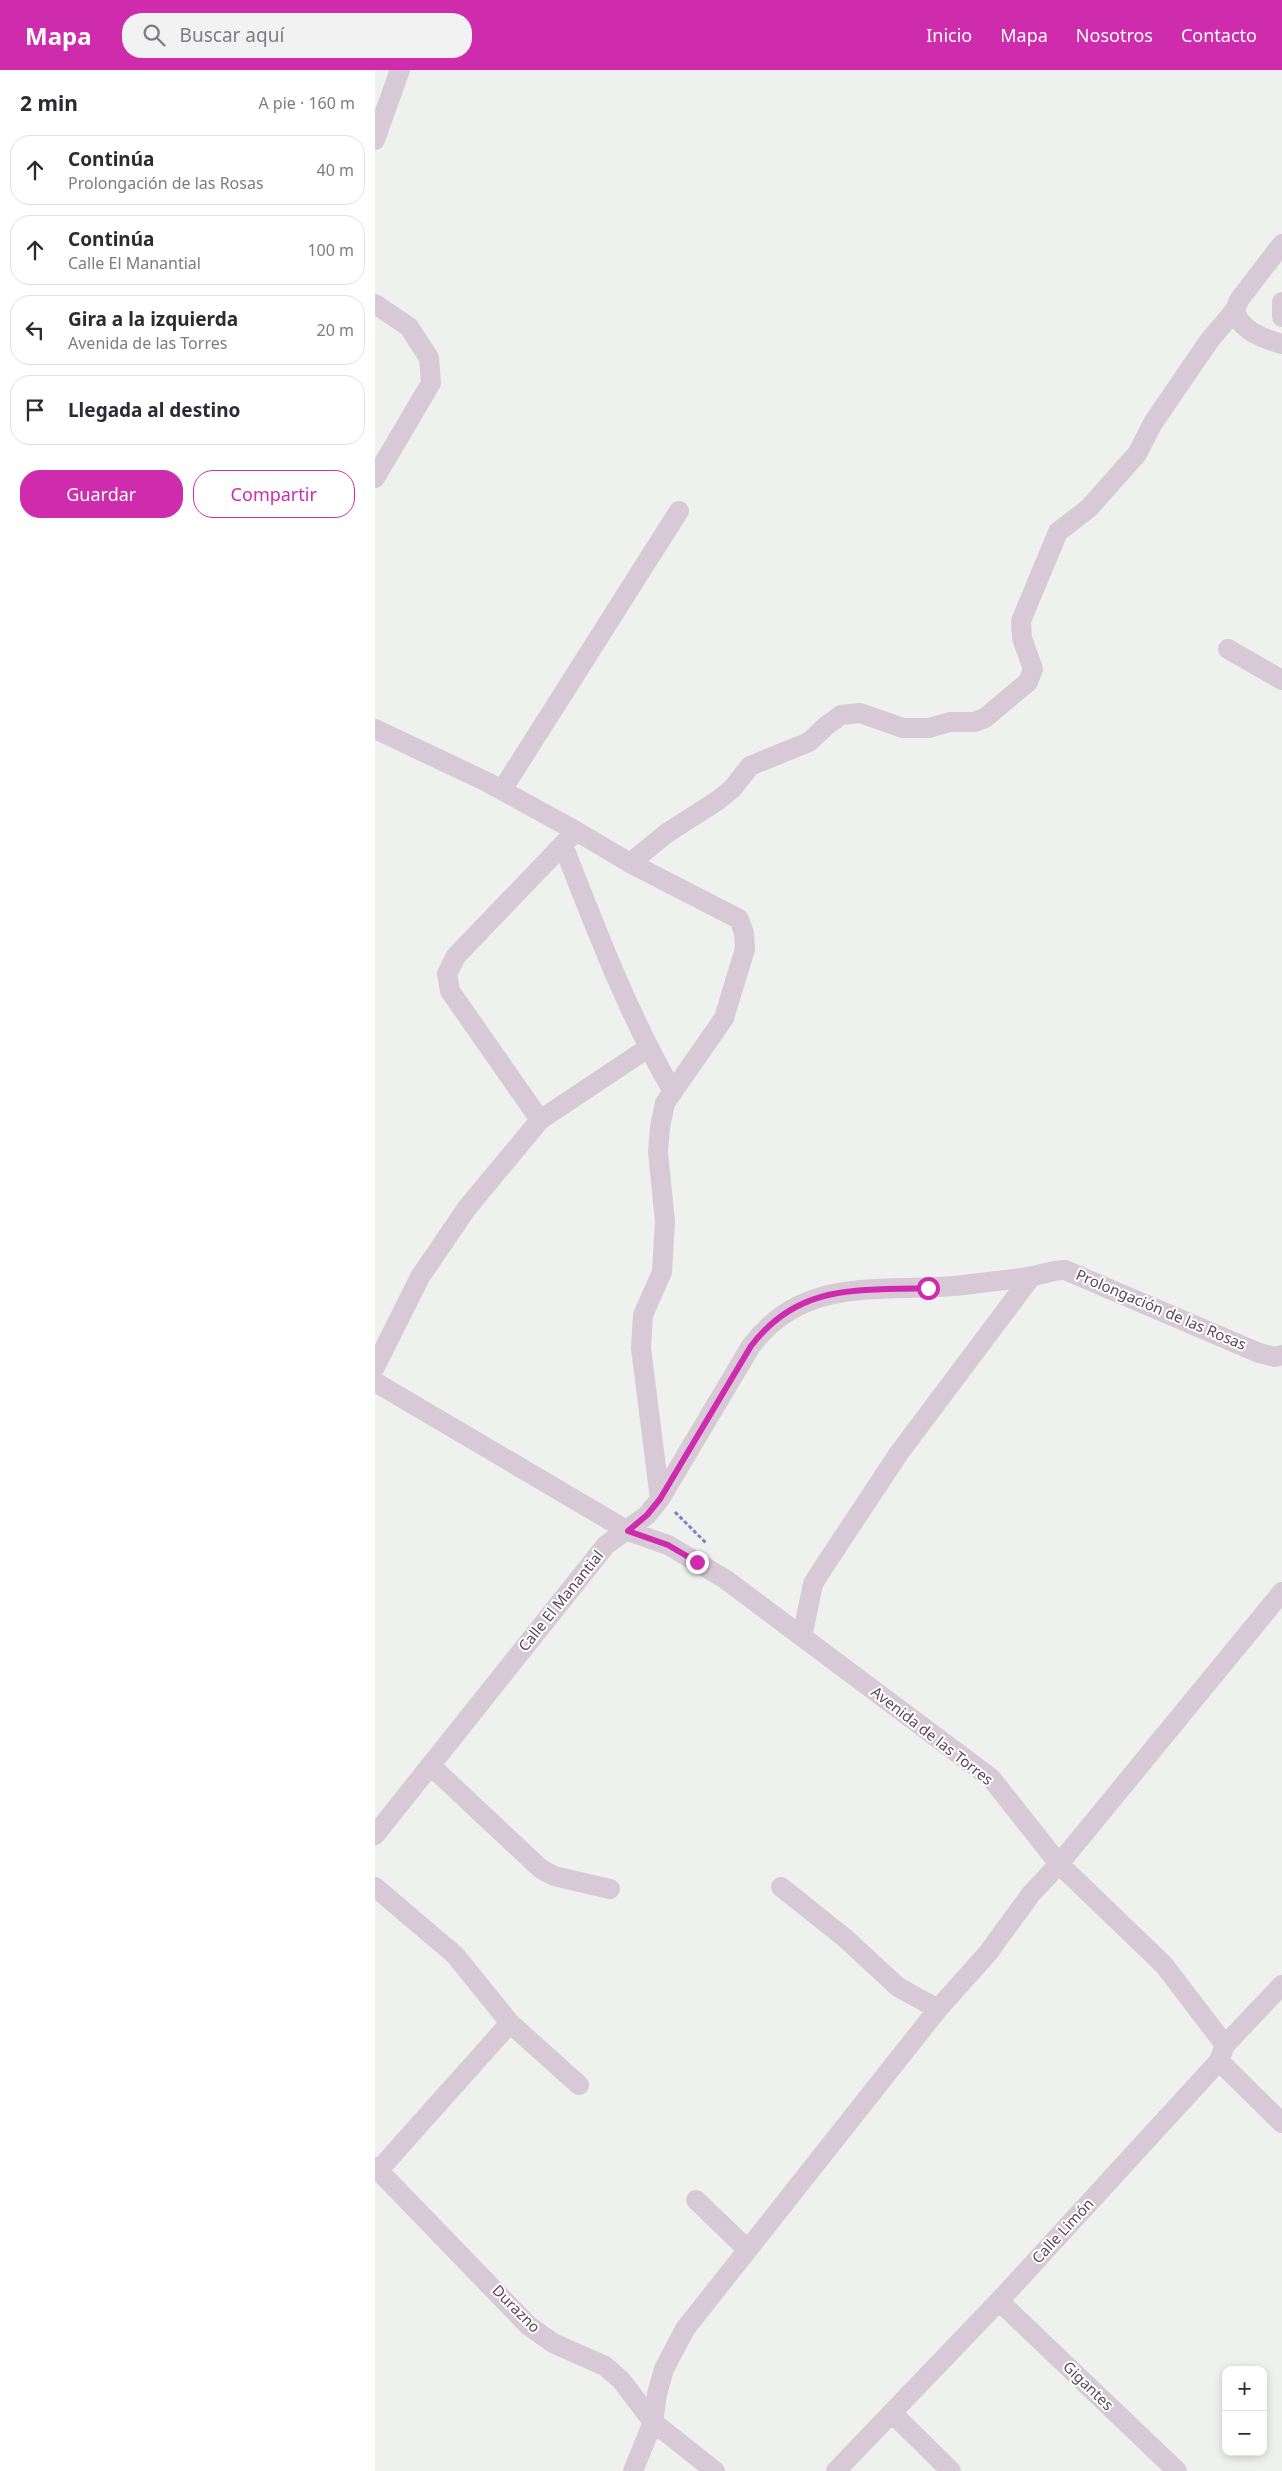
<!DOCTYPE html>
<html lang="es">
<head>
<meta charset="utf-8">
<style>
	body { margin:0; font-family:"Noto Sans",sans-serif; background:#f2f2f3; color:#2b2b33 }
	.controls { position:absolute; right:15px; bottom:15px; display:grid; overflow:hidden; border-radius:10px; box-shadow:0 2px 8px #0003 }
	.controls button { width:45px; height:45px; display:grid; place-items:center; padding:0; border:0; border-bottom:1px solid #e1e1e2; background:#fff; color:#2b2b33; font:25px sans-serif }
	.stop { position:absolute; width:15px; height:15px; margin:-11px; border:4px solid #ce2cad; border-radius:50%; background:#fff }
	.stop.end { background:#ce2cad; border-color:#fff; box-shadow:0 1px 5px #0008 }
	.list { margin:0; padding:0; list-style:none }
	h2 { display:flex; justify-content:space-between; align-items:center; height:65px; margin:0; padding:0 20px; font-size:21px }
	h2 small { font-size:16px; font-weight:400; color:#7c7c81 }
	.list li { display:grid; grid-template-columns:32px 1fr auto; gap:15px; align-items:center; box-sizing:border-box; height:70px; margin:0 10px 10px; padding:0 10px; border:1px solid #e1e1e2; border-radius:20px }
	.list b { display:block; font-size:19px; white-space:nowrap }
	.list p { margin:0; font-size:16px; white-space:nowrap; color:#7c7c81 }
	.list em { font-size:16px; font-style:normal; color:#7c7c81 }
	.actions { display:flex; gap:10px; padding:15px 20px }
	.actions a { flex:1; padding:11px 0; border:1px solid #ce2cad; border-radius:20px; text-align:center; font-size:18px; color:#ce2cad }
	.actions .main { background:#ce2cad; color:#fff }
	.icon { flex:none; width:28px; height:28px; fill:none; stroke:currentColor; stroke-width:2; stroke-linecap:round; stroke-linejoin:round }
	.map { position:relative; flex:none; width:907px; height:2401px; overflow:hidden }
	header { display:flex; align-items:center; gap:30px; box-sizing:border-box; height:70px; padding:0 25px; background:#ce2cad; color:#fff }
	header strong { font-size:24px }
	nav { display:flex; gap:28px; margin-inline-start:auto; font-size:18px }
	.search { width:350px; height:45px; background:#f2f2f3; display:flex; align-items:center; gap:12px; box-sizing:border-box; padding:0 18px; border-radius:20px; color:#7c7c81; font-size:19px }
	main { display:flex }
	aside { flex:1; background:#fff }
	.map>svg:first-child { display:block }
</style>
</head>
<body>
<header>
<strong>Mapa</strong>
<div class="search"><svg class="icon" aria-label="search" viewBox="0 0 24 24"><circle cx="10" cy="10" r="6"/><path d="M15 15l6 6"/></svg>Buscar aquí</div>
<nav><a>Inicio</a><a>Mapa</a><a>Nosotros</a><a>Contacto</a></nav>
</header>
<main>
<aside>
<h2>2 min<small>A pie · 160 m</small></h2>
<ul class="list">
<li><svg class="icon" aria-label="ahead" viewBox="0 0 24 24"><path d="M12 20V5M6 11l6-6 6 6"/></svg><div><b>Continúa</b><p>Prolongación de las Rosas</p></div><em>40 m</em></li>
<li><svg class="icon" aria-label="ahead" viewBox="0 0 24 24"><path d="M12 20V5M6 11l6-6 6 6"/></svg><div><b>Continúa</b><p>Calle El Manantial</p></div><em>100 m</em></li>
<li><svg class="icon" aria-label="left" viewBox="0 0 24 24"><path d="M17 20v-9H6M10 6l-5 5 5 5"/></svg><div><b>Gira a la izquierda</b><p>Avenida de las Torres</p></div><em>20 m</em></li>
<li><svg class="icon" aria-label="arrive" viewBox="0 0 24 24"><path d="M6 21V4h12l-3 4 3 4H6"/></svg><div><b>Llegada al destino</b></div></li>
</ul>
<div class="actions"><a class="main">Guardar</a><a>Compartir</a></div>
</aside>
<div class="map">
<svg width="907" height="2401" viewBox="0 0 907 2401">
	<rect width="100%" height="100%" fill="#eff1ef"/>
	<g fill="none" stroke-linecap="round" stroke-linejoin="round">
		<path stroke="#877dc4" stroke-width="3" stroke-dasharray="4 2.5" stroke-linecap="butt" d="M300,1442L331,1473"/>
		<path stroke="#d7c9d6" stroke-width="20" d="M0,70L25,0
			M907,174L864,230L860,240C864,260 889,269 907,274
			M907,232V247
			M0,234L34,257L54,288L56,313L0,408
			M853,579L907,610
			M0,659L112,712L201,761L255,793L364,849L369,863L370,879L349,948L290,1033L285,1057L283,1082L290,1152L287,1202L268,1245L266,1278L285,1429
			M127,720L304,441
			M188,775C221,859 253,944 298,1022
			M255,793L292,763L342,731L357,719L375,696L434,672L451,656L466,645L485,643L528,658H554L575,652H599L610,648L653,612L658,599L647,568L646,551L683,462L714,438L762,384L778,353L834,271L860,240
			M165,1050L75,921L72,904L81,886L201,761
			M0,1297L45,1207L92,1138L165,1050L273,978
			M0,1312L253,1461L293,1475L350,1509L616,1708L684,1794L789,1895L850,1975
			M427,1567L438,1514L444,1504L524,1383L656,1207
			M55,1695L166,1799L179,1806L235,1819
			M0,1765L231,1475L272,1445L285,1429L376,1276C431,1203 509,1224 589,1215C611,1212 632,1210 653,1207C666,1205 677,1200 690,1200L884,1283L900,1287L907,1285
			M0,1817L80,1885L135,1953
			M406,1817L470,1868L523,1917L563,1939
			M844,1991L907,2053
			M0,2097L154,2256L178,2273L230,2296L246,2310L278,2352L340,2401
			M3,2101L135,1953L204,2015
			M321,2130L372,2179
			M624,2231L802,2401
			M517,2343L576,2401
			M258,2401L278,2352L282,2324L289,2299L310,2259L563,1939L613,1883L656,1824L684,1794L907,1522
			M461,2401L624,2231L844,1991L850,1975L907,1915"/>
	</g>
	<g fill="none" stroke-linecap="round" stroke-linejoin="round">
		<path stroke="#ce2cad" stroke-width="6" d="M322,1492L293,1475L253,1461L272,1445L285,1429L376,1276C424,1213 482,1221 553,1218"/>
	</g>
	<g text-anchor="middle" stroke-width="4" stroke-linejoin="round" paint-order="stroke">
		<g font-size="15" fill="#5a4858" stroke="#fff">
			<text transform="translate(786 1240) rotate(23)" y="5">Prolongación de las Rosas</text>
			<text transform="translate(186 1531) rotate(-51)" y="5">Calle El Manantial</text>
			<text transform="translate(557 1666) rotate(38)" y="5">Avenida de las Torres</text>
			<text transform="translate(688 2161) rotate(-47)" y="5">Calle Limón</text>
			<text transform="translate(141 2239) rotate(45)" y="5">Durazno</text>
			<text transform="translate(713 2316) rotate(44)" y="5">Gigantes</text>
		</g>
	</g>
</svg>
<div class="controls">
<button>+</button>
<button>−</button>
</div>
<div class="stop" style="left:553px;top:1218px"></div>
<div class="stop end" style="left:322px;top:1492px"></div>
</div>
</main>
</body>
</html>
